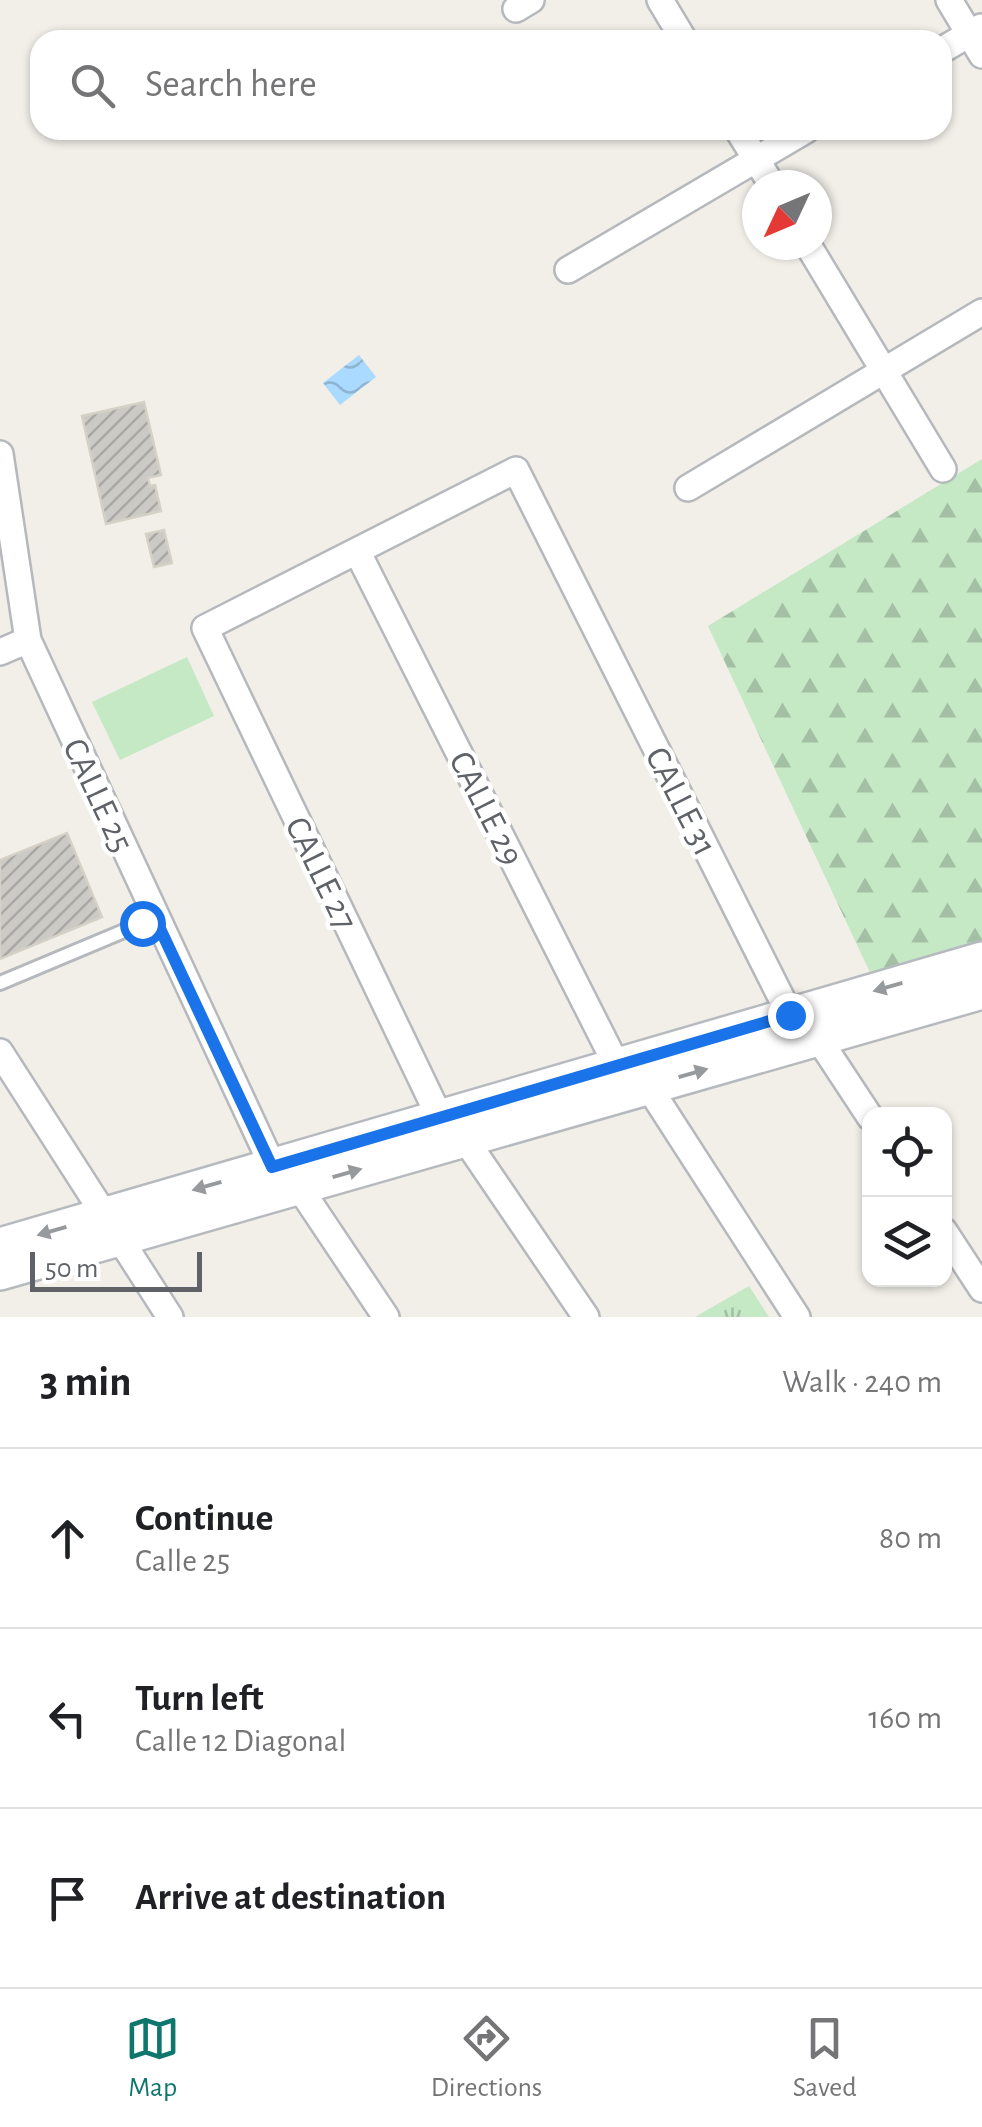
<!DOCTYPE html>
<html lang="en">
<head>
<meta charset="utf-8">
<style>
	body { margin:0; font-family:"Alegreya Sans",sans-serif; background:#f2f2f2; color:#202124 }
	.controls { position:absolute; right:30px; bottom:30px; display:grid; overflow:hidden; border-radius:20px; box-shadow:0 2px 8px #0004 }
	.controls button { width:90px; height:90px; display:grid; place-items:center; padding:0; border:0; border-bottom:2px solid #e0e0e0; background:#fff; color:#202124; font:50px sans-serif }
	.compass { position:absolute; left:742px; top:170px; width:90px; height:90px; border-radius:50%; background:#fff; box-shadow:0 2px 8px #0004; rotate:226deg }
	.scale { position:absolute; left:30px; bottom:25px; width:172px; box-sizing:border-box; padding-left:10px; border:5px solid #5f6368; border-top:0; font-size:28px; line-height:35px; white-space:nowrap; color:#5f6368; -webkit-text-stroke:8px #fff; paint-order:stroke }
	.stop { position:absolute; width:30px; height:30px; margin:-22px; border:8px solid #1a73e8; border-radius:50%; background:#fff }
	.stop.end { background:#1a73e8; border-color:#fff; box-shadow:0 2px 10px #0008 }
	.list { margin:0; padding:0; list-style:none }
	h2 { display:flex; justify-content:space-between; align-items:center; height:130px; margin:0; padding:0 40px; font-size:42px }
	h2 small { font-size:32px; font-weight:400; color:#757577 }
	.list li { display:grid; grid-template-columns:65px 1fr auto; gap:30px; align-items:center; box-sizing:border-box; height:180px; padding:0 40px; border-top:2px solid #e0e0e0 }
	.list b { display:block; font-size:38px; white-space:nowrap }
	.list p { margin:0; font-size:32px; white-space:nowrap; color:#757577 }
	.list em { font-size:32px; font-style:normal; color:#757577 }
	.icon { flex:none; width:55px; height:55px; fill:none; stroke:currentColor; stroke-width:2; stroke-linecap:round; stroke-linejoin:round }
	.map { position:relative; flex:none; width:982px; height:1317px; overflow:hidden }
	.search { position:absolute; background:#fff; box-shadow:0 2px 8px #0004; left:30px; right:30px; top:30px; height:110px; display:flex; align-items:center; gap:25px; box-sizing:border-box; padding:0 35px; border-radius:30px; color:#757577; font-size:38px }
	.sheet { height:670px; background:#fff }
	nav { display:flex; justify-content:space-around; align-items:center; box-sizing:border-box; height:140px; border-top:2px solid #e0e0e0; background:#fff; font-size:28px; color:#757577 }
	nav a { display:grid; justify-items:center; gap:5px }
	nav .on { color:#0f766e }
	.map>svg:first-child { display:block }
</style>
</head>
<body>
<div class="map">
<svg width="982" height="1317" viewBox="0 0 982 1317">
	<defs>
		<pattern id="forest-firs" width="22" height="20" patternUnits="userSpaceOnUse" patternTransform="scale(2.5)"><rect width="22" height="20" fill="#c5e8c5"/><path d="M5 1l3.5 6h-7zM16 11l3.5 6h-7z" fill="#a3c0a4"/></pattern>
		<pattern id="park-tufts" width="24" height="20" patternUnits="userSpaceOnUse" patternTransform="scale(2.5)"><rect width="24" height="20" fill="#c5e8c5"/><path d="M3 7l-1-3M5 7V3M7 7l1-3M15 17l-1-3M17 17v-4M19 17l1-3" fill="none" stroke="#a3c0a4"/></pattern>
		<pattern id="water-waves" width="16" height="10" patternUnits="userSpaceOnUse" patternTransform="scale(2.5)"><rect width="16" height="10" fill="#aadaff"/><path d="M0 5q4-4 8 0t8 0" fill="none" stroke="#8eb4d2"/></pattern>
		<pattern id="building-hatch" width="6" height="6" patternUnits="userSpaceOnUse" patternTransform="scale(2.5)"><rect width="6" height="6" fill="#cccac5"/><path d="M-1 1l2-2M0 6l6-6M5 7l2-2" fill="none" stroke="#a9a8a4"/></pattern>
	</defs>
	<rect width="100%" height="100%" fill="#f1efe8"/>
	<path fill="url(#forest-firs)" d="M982,459V945L872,977L708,626Z"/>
	<path fill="url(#park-tufts)" d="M749,1286L769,1317H695Z"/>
	<path fill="#c5e8c5" d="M187,657L214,716L120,760L92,702Z"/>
	<path fill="url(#water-waves)" d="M359,355L376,377L340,405L323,383Z"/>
	<path fill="url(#building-hatch)" stroke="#d6d1c6" stroke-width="2.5" d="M144,402L161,475L148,478L150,486L155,485L161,511L106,524L82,416Z
		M164,530L172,563L154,567L146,534Z
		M67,833L102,917L0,959V860Z"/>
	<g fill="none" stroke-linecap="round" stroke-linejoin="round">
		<g stroke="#b5b8bc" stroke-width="18">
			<path id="lane" d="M0,983L155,918"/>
		</g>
		<g stroke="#b5b8bc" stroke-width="30">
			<path id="street" d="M660,0L684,40
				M949,0L982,55
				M516,9L531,0
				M942,50L981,27
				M738,130L772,185
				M808,245L943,469
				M568,270L806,130
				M0,454L28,640L273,1167
				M688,488L982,312
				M357,551L617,1066
				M0,652L28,640
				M0,1052L170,1317
				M648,1086L797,1317
				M440,1118L205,628L516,470L790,1015L818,1038L870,1117
				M465,1139L586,1317
				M299,1187L386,1317
				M944,1231L982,1289"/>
		</g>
		<g stroke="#b6babf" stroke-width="40">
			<path id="secondary" d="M0,1246L982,960
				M0,1272L982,991"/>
		</g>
		<use href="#lane" stroke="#fff" stroke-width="12"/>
		<use href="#street" stroke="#fff" stroke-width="25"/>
		<use href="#secondary" stroke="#fff" stroke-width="35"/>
	</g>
	<defs><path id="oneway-solid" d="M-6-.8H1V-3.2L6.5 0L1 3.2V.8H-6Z" transform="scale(2.5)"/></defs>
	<g fill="#979a9d">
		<use href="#oneway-solid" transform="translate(888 987) rotate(164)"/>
		<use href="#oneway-solid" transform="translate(693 1073) rotate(-16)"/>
		<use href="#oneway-solid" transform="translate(347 1173) rotate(-16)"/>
		<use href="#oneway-solid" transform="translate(207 1186) rotate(164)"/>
		<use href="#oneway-solid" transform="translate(52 1231) rotate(164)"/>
	</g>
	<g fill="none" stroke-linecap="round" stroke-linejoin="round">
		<path stroke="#1a73e8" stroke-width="12" d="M142,923L155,918L272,1167L790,1015"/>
	</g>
	<g text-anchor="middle" stroke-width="9" stroke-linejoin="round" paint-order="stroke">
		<g font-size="35" fill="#5f6368" stroke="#fff">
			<text transform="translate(99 795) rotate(65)" y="12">CALLE 25</text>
			<text transform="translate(682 801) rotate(63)" y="12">CALLE 31</text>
			<text transform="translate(487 808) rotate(63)" y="12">CALLE 29</text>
			<text transform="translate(322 873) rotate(64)" y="12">CALLE 27</text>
		</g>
	</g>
</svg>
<div class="controls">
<button><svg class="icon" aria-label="locate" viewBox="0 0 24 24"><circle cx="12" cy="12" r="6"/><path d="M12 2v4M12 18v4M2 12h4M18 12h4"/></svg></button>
<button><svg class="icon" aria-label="layers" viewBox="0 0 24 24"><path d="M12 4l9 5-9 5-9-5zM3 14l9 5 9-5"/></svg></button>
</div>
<svg class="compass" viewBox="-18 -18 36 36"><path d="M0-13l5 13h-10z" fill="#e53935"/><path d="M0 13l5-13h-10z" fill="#757577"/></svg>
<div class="scale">50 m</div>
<div class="stop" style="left:142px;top:923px"></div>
<div class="stop end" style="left:790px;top:1015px"></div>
<div class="search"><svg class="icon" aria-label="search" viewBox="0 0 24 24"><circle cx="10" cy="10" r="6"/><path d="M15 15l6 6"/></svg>Search here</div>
</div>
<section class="sheet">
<h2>3 min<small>Walk · 240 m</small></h2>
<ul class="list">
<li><svg class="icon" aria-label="ahead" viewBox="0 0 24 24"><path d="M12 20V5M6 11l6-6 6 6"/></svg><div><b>Continue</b><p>Calle 25</p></div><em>80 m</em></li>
<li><svg class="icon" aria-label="left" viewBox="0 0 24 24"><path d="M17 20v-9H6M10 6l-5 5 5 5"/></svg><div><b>Turn left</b><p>Calle 12 Diagonal</p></div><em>160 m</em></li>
<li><svg class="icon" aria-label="arrive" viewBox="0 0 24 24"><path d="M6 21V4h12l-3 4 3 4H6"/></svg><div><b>Arrive at destination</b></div></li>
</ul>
</section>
<nav>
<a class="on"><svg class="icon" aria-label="map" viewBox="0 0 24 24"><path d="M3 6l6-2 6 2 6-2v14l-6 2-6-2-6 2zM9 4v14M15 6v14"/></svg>Map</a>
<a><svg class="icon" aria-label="directions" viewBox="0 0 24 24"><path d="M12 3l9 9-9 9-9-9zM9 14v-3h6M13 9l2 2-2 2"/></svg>Directions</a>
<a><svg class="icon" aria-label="saved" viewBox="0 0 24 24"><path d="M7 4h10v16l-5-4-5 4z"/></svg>Saved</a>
</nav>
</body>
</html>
